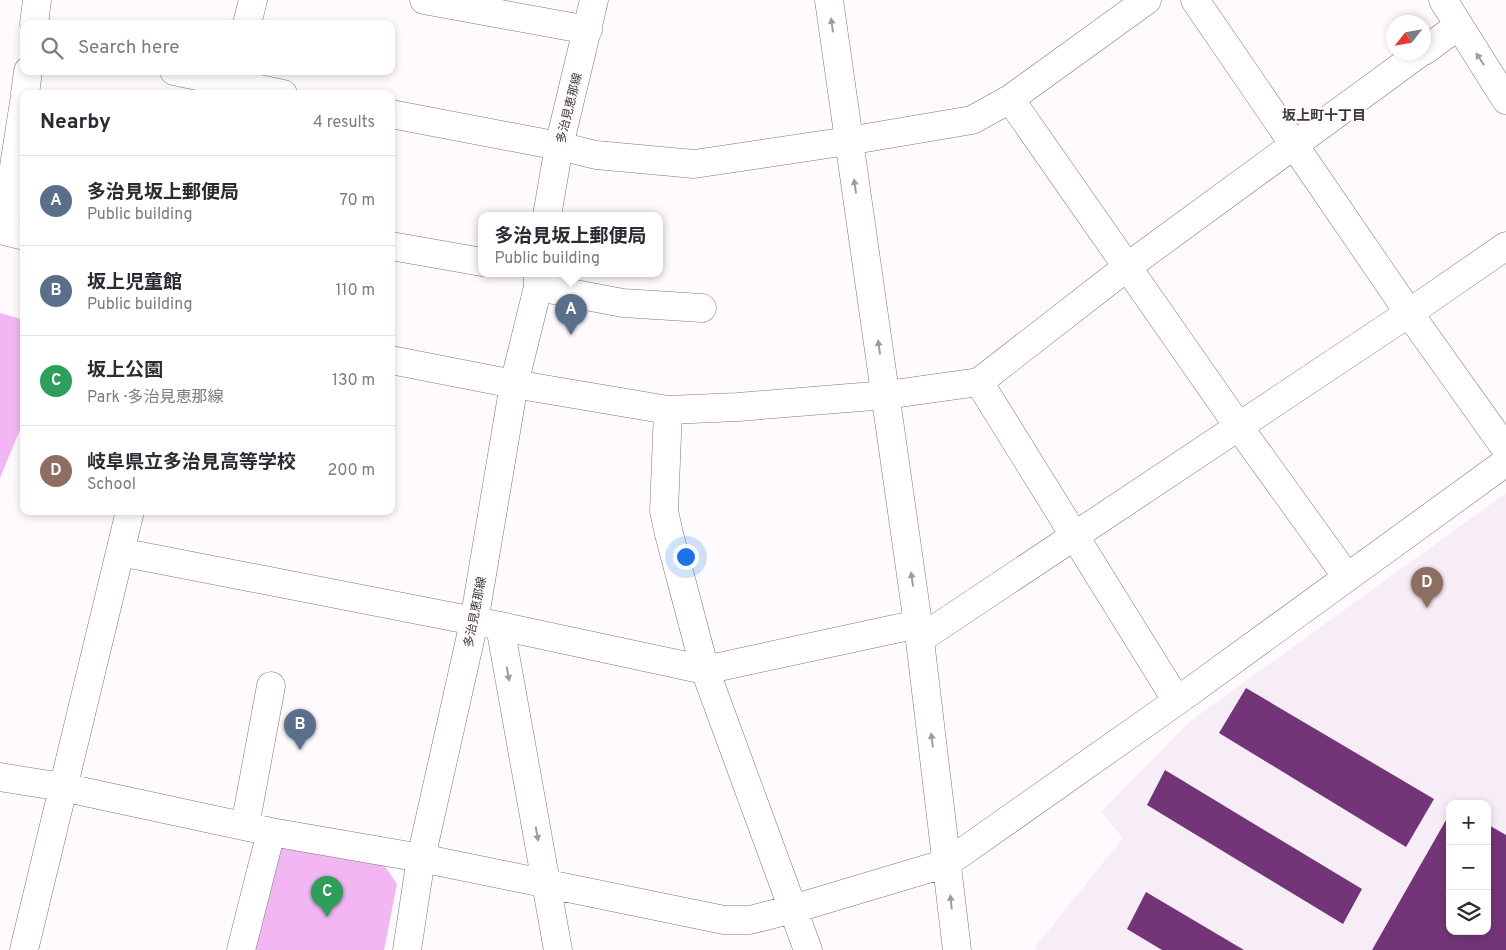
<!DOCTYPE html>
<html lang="en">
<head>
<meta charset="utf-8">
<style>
	body { margin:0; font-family:Overpass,"Noto Sans JP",sans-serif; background:#f7f7f7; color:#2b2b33 }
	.controls { position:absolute; right:15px; bottom:15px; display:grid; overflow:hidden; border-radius:10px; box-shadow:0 2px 8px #0003 }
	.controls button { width:45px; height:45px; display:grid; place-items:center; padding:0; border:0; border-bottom:1px solid #e1e1e2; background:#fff; color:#2b2b33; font:25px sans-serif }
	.compass { position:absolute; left:1386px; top:15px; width:45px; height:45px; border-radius:50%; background:#fff; box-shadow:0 2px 8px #0003; rotate:239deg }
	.you { position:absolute; left:685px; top:556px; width:18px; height:18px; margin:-12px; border:4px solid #fff; border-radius:50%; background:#1a73e8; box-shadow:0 0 0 8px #1a73e833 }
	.badge { display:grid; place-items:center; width:32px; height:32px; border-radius:50%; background:#d93025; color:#fff; font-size:16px; font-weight:700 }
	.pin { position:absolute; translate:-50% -41px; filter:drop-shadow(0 1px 2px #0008) }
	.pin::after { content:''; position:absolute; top:26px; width:18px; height:15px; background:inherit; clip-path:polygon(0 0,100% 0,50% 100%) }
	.popup { position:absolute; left:478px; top:212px; width:185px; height:65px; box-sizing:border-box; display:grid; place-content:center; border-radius:10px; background:#fff; filter:drop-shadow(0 1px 4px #0005); font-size:16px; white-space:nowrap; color:#7c7c81 }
	.popup b { font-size:19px; color:#2b2b33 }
	.popup::after { content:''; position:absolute; left:50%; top:100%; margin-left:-10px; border:10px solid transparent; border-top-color:#fff }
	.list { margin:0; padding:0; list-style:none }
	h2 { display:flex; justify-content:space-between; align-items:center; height:65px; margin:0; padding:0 20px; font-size:21px }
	h2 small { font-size:16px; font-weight:400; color:#7c7c81 }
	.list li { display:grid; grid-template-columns:32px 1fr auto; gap:15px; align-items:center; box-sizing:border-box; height:90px; padding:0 20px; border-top:1px solid #e1e1e2 }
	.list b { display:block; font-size:19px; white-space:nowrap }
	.list p { margin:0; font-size:16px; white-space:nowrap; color:#7c7c81 }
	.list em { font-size:16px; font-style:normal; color:#7c7c81 }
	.icon { flex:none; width:28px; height:28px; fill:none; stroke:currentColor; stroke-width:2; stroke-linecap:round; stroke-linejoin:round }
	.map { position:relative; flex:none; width:1506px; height:950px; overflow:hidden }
	.search { position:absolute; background:#fff; box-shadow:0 2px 8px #0003; left:20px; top:20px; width:375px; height:55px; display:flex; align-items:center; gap:12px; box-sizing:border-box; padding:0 18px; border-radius:10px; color:#7c7c81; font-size:19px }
	.panel { position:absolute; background:#fff; box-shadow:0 2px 8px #0003; left:20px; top:90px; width:375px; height:425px; border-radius:10px }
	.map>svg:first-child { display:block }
</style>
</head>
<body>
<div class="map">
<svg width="1506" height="950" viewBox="0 0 1506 950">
	<rect width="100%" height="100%" fill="#fefafe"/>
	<path fill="#f7edf7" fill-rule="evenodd" d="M1506,493V950H1037L1035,947L1123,838L1101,812L1189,722ZM1450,804H1487V931H1450Z"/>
	<path fill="#f2b7f3" d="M0,313L24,320V420L0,478Z
		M281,845L380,859L397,884L384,950H255Z"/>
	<path fill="#733577" d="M1246,688L1434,799L1406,847L1219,733Z
		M1165,770L1362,889L1343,924L1147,805Z
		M1450,813V931H1487V824L1506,835V950H1372Z
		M1146,892L1244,950H1162L1127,929Z"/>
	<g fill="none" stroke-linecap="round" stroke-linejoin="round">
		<g stroke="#7b787b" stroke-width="29">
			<path id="minor" d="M424,0L588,30
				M829,0L918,624L957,950
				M1195,0L1409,313L1506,449
				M1443,0L1506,100
				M34,24L37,0
				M247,24L253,0
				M1424,51L1458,26
				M174,71L283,94
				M25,94L28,71
				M1010,99L1239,427L1347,577
				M24,102L4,231L24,236
				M391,114L559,146L596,155L694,164L848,141L972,120L1010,99L1147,0
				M391,246L482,262
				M538,287L623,303L702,308
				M391,360L514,384L668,410L738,407L886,395L979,382L1127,267L1421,52
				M979,382L1177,701
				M668,410L664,511L669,534L705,670L808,950
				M120,552L500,626L705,670L918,624
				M500,626L558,950
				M920,639L1409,313L1506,246
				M0,777L62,787L271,832L421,858L724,920H750L793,909L947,863L1177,701L1506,462
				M245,826L271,686
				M24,950L130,511
				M241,950L271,832"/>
		</g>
		<g stroke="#7b787b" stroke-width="29">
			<path id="major" d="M547,216L559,146L594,0
				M407,950L421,858L474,622L514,384L538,287V274"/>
		</g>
		<use href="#minor" stroke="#fff" stroke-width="28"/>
		<use href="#major" stroke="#fff" stroke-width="28"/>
	</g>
	<defs><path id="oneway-solid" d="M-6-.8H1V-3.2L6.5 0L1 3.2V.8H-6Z" transform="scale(1.25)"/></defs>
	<g fill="#9e9d9e">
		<use href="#oneway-solid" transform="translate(832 25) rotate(-98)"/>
		<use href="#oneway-solid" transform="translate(1480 59) rotate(-123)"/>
		<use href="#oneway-solid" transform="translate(855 186) rotate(-98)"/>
		<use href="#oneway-solid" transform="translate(879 347) rotate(-98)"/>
		<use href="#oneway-solid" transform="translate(912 579) rotate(-98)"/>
		<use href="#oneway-solid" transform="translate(508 674) rotate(80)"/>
		<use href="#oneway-solid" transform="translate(932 740) rotate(-97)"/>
		<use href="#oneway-solid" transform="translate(537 834) rotate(80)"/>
		<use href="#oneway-solid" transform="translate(951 902) rotate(-96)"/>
	</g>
	<g text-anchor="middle" stroke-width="5" stroke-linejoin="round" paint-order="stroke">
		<g font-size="12" fill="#3c3b3c" stroke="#fefafe">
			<text transform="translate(569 108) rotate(-76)" y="4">多治見恵那線</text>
			<text transform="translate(475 612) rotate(-79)" y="4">多治見恵那線</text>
		</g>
		<g font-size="14" font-weight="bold" fill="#3c3b3c" stroke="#fefafe">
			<text x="1324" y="120">坂上町十丁目</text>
		</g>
	</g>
</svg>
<div class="controls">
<button>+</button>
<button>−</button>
<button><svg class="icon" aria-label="layers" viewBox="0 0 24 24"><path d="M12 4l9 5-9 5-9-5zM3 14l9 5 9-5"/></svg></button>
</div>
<svg class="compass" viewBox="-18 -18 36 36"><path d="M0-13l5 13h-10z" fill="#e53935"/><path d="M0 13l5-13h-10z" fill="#7c7c81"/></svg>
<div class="you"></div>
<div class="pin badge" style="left:571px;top:335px;background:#5c6f8a">A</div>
<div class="popup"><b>多治見坂上郵便局</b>Public building</div>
<div class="pin badge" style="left:300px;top:750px;background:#5c6f8a">B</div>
<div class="pin badge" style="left:327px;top:917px;background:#2e9e5b">C</div>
<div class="pin badge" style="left:1427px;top:608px;background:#8d6e63">D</div>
<div class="search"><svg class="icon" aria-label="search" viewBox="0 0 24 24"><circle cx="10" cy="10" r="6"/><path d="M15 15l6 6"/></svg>Search here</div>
<section class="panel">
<h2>Nearby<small>4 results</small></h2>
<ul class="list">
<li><span class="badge" style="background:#5c6f8a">A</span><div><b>多治見坂上郵便局</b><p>Public building</p></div><em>70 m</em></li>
<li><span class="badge" style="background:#5c6f8a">B</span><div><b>坂上児童館</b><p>Public building</p></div><em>110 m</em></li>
<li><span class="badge" style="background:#2e9e5b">C</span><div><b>坂上公園</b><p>Park · 多治見恵那線</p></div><em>130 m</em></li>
<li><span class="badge" style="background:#8d6e63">D</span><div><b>岐阜県立多治見高等学校</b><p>School</p></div><em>200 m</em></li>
</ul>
</section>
</div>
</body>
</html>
